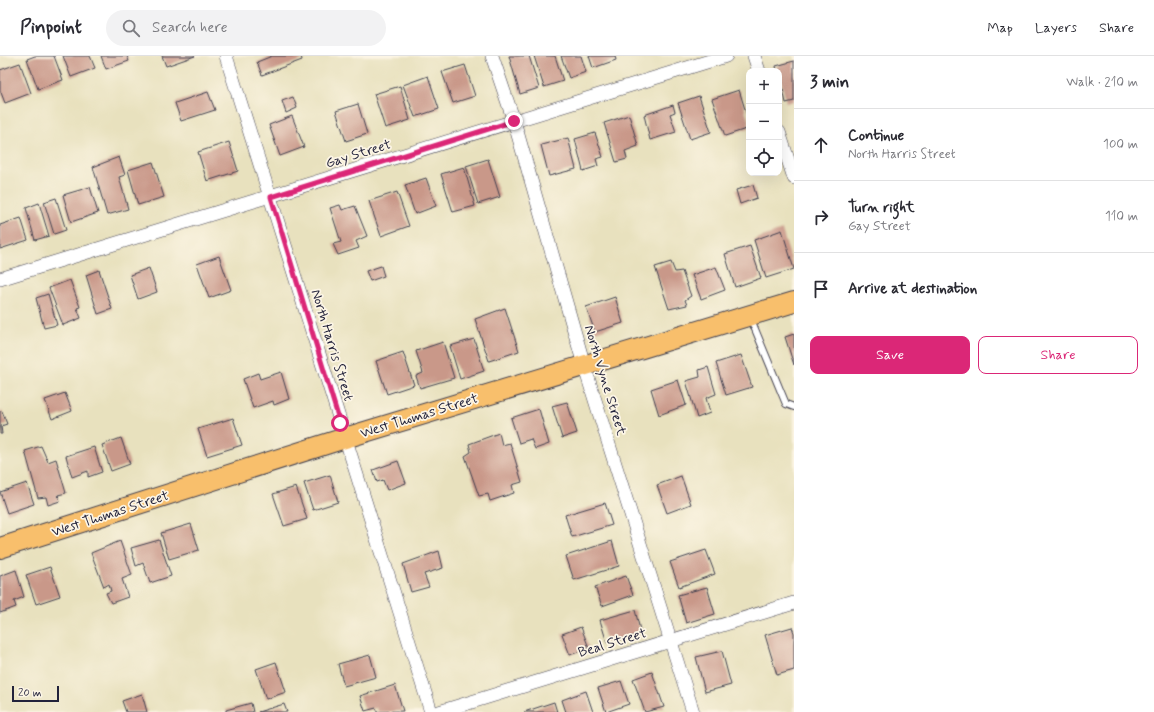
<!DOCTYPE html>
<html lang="en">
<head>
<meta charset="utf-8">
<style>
	body { margin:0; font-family:Mynerve,sans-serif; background:#f2f2f3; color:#2b2b33 }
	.controls { position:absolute; right:12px; top:12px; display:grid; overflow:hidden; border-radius:8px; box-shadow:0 4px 16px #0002 }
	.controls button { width:36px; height:36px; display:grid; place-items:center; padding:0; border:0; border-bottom:1px solid #e1e1e2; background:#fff; color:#2b2b33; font:20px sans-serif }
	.scale { position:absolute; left:12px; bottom:10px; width:47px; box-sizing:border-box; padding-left:4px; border:2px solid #22223b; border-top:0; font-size:11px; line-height:14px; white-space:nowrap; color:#22223b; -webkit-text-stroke:3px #fcf5e5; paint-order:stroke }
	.stop { position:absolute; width:12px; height:12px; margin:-9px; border:3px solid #db2777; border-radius:50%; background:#fff }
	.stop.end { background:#db2777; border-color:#fff; box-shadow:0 1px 4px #0008 }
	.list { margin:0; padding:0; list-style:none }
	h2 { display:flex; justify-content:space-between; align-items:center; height:52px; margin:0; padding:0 16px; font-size:17px }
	h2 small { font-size:13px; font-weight:400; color:#7c7c81 }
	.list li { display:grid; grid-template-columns:26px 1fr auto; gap:12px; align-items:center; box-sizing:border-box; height:72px; padding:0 16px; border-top:1px solid #e1e1e2 }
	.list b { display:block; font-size:15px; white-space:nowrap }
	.list p { margin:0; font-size:13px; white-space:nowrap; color:#7c7c81 }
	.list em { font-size:13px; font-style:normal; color:#7c7c81 }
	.actions { display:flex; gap:8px; padding:12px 16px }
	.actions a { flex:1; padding:9px 0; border:1px solid #db2777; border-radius:8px; text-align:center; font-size:14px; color:#db2777 }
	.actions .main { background:#db2777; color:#fff }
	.icon { flex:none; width:22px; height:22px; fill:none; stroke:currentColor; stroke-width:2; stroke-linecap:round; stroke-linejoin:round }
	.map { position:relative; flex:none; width:794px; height:656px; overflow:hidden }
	header { display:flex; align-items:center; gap:24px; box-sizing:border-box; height:56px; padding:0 20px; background:#fff; border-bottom:1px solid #e1e1e2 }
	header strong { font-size:19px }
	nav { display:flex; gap:22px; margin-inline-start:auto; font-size:14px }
	.search { width:280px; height:36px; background:#f2f2f3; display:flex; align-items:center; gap:10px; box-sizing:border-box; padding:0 14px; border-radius:22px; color:#7c7c81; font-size:15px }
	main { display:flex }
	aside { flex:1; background:#fff }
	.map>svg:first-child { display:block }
</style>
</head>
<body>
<header>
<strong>Pinpoint</strong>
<div class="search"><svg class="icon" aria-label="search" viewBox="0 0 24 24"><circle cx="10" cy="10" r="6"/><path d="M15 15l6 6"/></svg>Search here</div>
<nav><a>Map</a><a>Layers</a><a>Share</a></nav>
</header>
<main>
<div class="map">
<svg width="794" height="656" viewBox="0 0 794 656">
	<rect width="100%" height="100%" fill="#fcf5e5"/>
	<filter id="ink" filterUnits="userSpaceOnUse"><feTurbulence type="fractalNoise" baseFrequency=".025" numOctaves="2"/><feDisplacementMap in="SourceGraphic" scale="8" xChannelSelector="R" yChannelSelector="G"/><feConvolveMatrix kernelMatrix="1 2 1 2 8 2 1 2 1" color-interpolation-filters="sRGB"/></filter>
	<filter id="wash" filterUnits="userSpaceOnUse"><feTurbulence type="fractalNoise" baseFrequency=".012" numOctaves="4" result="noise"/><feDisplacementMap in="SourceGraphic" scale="16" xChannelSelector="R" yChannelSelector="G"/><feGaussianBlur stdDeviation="0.9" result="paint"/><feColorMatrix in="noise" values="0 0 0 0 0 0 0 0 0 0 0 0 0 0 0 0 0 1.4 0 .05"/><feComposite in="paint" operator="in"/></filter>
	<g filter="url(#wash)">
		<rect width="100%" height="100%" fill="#e8e1be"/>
		<g id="blocks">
			<path fill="#c99889" d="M35,0H54L63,24L38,33L27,3Z
				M63,0H90L95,12L71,21Z
				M101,0H127L129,5L106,13Z
				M162,0H195L166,10Z
				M272,0H301L302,4L262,19L257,6Z
				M509,0H529L539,32L520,38Z
				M534,0H555L563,25L544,31Z
				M561,0H581L586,16L569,22Z
				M589,0H615L616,4L593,12Z
				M794,5V45L786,47L779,15H777L776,10Z
				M20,7L31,37L5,47L0,34V14Z
				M465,9L475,40L453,47L442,16Z
				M428,20L439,53L415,61L403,29Z
				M400,30L410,64L385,72L374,38Z
				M739,34L749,66V72L725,80L712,43Z
				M208,36L215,54L181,65L175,47Z
				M699,40L711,76L690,83L678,47Z
				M293,41L297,52L286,57L282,45Z
				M358,48L367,78L346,85L336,55Z
				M673,49L675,56L670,58L676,76L650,84L644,59Z
				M629,59L638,90L625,95L627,103L616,106L604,67Z
				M292,60L304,91L280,100L269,69Z
				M595,77L603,101L596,103L598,110L583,115L575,83Z
				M568,82L576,113L549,120L541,89Z
				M229,86L238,115L207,125L198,96Z
				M119,101L125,119L119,121L128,153L107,159L93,111Z
				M488,103L500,141L478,148L466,110Z
				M153,106L164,141L138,149L128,114Z
				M464,111L475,150L453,156L441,118Z
				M426,122L436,150L415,158L405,129Z
				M753,129L757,142L740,148L736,134Z
				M90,131L98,157L71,166L63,139Z
				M397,136L409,170L381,180L369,145Z
				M56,142L66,174L54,178L44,146Z
				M39,147L49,180L35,184L26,152Z
				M340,149L342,154L355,150L367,180L356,185L359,192L338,199L333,188L341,186L330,152Z
				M21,162L28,184L0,193V169Z
				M782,174L794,213L766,222L754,184Z
				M750,190L761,222L735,231L725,198Z
				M219,200L231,234L209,242L197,208Z
				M671,206L675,216L682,215L691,240L685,244L687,249L669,253L655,211Z
				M381,210L384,220L370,225L366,215Z
				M716,211L725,234L701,243L692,219Z
				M149,212L157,236L138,243L130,219Z
				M99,214L112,253L98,258L86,219Z
				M70,224L80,251L77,252L81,262L63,269L49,232Z
				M48,238L57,269L44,272L36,242Z
				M615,241L623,267L595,276L586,251Z
				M505,252L519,295L489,305L475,263Z
				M794,278V309L785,281Z
				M474,283L484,315L460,323L450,290Z
				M443,286L454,322L420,332L416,320L423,317L416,295Z
				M403,296L414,329L387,338L376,305Z
				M741,299L752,331L726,339L716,307Z
				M708,311L716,338L706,342L710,357L697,362L686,325L700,321L699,314Z
				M281,316L289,343L274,349L273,345L253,352L243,323L258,317L260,323Z
				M678,324L686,349L659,359L651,333Z
				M65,337L72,355L52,363L45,344Z
				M567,346L577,377L562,382L552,350Z
				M539,353L549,388L535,393L531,383L519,387L511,362Z
				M2,355L7,368L1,370L2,378H0V356Z
				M233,362L242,389L207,400L198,373Z
				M499,377L502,389L510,387L522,426L512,429L514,437L490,445L488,438L479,440L465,400L471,396L469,388Z
				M121,382L130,408L111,415L102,389Z
				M41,390L48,406L56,403L66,437L58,439L60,445L48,449L46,441L38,442L25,395Z
				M94,391L102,416L88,421V415L72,421L66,400Z
				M398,405L406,427L387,434L383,424L377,426L373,414Z
				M330,419L338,446L313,454L304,427Z
				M681,420L691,448L667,457L657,429Z
				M27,427L34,448L7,457L0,436Z
				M296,431L307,463L284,470L273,438Z
				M605,447L612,469L572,481L565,459Z
				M191,468L199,494L169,503L161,477Z
				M159,484L171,520L150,527L143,507L136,510L131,492Z
				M120,485L132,519L122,523L128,541L111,547L106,537L111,535L109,528L104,531L91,497Z
				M612,485L619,510L574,524L566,500Z
				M706,494L715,518L679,531L670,506Z
				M439,495L443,512L424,518L429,531L411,536L403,508Z
				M50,511L60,540L36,548L26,519Z
				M16,514L24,541L14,545L16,551L0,557V520Z
				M626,520L633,539L602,550L595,531Z
				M707,531L715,558L686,567L678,539Z
				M635,554L641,578L607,587L600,564Z
				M581,571L589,592L570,599L562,578Z
				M792,571L794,577V614L777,619L765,579Z
				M722,595L731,629L705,636L696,601Z
				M370,599L376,621L344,630L338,608Z
				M276,606L286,636L266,643L256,613Z
				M652,616L664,651L645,656L633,623Z
				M621,625L629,648L606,656L598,632Z
				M395,629L403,655L378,656L376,652L365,655L360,640Z
				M586,635L593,656H566L562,644Z
				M142,638L147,656H126L122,645Z
				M554,646L557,656H524Z
				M251,647L253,656H226V654Z
				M284,648L287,656H258Z"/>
		</g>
	</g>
	<g filter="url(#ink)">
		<use href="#blocks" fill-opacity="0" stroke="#403f4f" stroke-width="1"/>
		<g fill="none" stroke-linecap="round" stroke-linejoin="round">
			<g stroke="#403f4f" stroke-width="8">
				<path id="service" d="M750,261L786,348L794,351"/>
			</g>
			<g stroke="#403f4f" stroke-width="14">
				<path id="minor" d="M226,0L431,656
					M492,0L514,65L584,309L693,656
					M754,0L759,15
					M779,76L794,122
					M0,223L726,0
					M439,656L794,547"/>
			</g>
			<g stroke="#403f4f" stroke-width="22">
				<path id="primary" d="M0,492L345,382L794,246"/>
			</g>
			<use href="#service" stroke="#fff" stroke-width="6"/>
			<use href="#minor" stroke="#fff" stroke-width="13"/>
			<use href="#primary" stroke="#f8bf6c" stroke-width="20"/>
		</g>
	</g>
	<g fill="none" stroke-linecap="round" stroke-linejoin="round" filter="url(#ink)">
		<path stroke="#db2777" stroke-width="5" d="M340,367L271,141L514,65"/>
	</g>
	<g text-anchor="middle" stroke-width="3.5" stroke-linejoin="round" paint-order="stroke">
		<g font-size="14" fill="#22223b" stroke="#fcf5e5">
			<text transform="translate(358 97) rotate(-17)" y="5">Gay Street</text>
			<text transform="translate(333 289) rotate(73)" y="5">North Harris Street</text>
			<text transform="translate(606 324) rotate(73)" y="5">North Vyne Street</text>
			<text transform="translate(419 359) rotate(-17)" y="5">West Thomas Street</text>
			<text transform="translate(110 457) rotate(-18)" y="5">West Thomas Street</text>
			<text transform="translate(612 586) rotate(-17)" y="5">Beal Street</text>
		</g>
	</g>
</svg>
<div class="controls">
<button>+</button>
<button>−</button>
<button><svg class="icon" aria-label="locate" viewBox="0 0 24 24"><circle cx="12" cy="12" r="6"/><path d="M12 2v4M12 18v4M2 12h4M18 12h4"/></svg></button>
</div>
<div class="scale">20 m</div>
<div class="stop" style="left:340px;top:367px"></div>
<div class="stop end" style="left:514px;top:65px"></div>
</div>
<aside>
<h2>3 min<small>Walk · 210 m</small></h2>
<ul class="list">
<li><svg class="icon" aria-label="ahead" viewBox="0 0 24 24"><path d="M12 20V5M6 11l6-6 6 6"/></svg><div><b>Continue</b><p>North Harris Street</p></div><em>100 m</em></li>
<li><svg class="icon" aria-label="right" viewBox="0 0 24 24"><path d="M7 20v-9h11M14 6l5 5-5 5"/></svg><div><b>Turn right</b><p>Gay Street</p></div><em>110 m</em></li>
<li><svg class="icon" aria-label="arrive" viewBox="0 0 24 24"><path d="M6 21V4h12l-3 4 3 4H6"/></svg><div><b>Arrive at destination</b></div></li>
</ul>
<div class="actions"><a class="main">Save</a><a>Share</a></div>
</aside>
</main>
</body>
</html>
